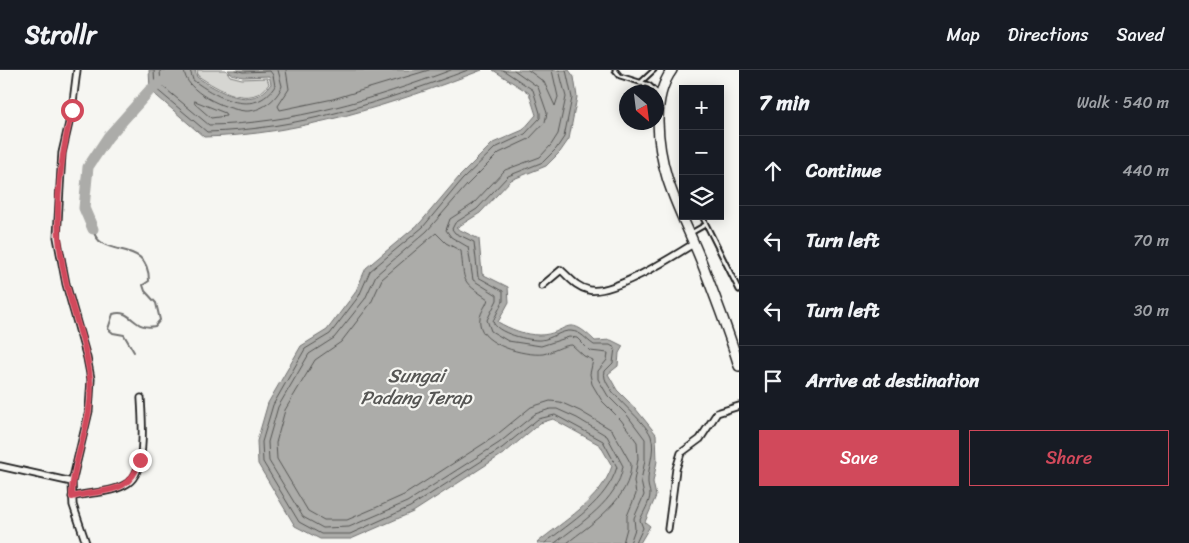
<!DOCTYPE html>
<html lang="en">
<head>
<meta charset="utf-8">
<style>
	body { margin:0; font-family:Sriracha,sans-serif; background:#242831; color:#f1f3f6 }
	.controls { position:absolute; right:15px; top:15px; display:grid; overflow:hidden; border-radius:0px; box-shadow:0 2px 12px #0003 }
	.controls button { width:45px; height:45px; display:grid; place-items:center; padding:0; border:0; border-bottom:1px solid #363941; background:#171b24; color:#f1f3f6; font:25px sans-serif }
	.compass { position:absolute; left:619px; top:15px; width:45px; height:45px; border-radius:50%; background:#171b24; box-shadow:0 2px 12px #0003; rotate:152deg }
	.stop { position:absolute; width:15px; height:15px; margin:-11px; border:4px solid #d1495b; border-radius:50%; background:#fff }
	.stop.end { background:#d1495b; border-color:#fff; box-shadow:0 1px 5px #0008 }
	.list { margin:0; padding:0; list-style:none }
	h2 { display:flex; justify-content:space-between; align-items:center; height:65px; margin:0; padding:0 20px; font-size:21px }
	h2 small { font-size:16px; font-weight:400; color:#9ea1a6 }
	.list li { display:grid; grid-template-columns:32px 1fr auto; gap:15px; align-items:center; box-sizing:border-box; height:70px; padding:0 20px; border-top:1px solid #363941 }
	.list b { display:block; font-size:19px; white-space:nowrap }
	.list em { font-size:16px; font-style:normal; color:#9ea1a6 }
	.actions { display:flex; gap:10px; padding:15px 20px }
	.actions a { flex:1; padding:11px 0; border:1px solid #d1495b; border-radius:0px; text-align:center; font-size:18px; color:#d1495b }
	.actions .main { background:#d1495b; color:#fff }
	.icon { flex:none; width:28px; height:28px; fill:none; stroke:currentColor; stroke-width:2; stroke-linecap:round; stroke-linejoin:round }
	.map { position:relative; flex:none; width:739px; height:473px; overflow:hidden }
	header { display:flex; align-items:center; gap:30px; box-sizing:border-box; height:70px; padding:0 25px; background:#171b24; border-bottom:1px solid #363941 }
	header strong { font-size:24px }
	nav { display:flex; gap:28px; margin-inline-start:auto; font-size:18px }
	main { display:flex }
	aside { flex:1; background:#171b24 }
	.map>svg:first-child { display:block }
</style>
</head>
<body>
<header>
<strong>Strollr</strong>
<nav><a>Map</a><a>Directions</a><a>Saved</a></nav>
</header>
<main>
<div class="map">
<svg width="739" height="473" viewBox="0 0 739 473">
	<rect width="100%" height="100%" fill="#f6f6f2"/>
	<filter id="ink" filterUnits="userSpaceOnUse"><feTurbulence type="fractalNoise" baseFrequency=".02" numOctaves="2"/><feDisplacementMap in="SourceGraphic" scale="10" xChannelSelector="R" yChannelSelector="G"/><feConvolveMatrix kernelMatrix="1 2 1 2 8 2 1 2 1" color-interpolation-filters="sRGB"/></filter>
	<g filter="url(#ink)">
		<path fill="#d6d6d2" stroke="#797977" d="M197,0H226L230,6L242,9L267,8L269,14C251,40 218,19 198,6Z"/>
		<path fill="#acaca9" stroke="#727271" d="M149,0H195L197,7C218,21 252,42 271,14L269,6L243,7L231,4L228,0H482C393,34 300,65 204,67L150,20Z
			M493,0H569L574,7L577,27L569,69L560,82L546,96L511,110L480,143L456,158L479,169L482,204L508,217L509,232L498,252C510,259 525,265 539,265C568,265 565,241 595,271L611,270L623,276L619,283L618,296L608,304L617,320L635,338L656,364L657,391L653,412L656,426L645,452L650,456L640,473H537C563,451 601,430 612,396L600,375L553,349L540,353L506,382L413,442L351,469H320L295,456L258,394L257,371L268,333L301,276L327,260L355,223L366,198L420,153L459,107L493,73L523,60L536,45L529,23Z"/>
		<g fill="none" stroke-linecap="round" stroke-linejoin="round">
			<path stroke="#565654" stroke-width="1" d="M154,0L155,18L207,62C296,60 385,31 468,0
				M160,0L161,15L209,55C291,54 375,29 451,0
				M184,0C185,22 225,39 245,41C260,42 277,30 282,16L278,0
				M190,0L193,10C217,28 255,48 275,16L273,5L270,1L243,2L235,0
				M286,0L289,19L278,36L280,40L333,29L429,0
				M503,0L533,20L540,43V48L525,64L495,78L462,110L423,157L370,201L359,226L330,264L305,279L273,335L262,372L263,392L299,452L321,464H350L410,437L502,378L538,349L555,345L603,371L617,397C607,431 571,452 545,473
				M514,0L538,17L547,43L545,52L529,69L499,83L467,115L427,161L376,205L365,229L334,268L309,284L278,337L268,372L269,391L303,447L323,458L349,457L407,432L499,373L535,344L550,339H557L577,348L607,366L623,396C618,431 580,453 555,473
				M528,0L544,12L555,36L558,27L552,0
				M559,0L566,27L558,64L551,75L540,87L505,100L473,134L450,149L446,160L451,167L468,177L473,210L497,225V230L487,250L491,261L508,271L541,276L569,267L577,268L590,281L608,283L607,290L598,301V309L608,326L627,345L645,369V390L641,411L644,425L634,448L635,459L630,473
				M566,0L572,28L564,67L556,79L543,92L508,106L477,139L455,153L452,159L455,163L474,172L478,207L503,221V231L493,251C495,263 530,271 541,270C551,269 562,260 571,261C582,262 585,269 594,275H610L615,278L613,293L605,301C599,319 644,348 651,366C656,382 647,398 648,413C648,417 650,421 650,424C650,432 643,443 640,450L643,458L636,473
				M195,31L225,43L226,46L211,48L195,34Z
				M567,473C591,454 631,429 631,394L612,360L580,341L560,332L550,331L531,337L494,367L404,425L375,438L347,450H324L308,441L277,389L276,373L285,340L315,290L341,272L371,233L382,209L436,163L446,173L461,181C465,213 460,210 488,229C486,237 478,244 480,254C482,275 525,286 543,284C553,282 563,275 572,275L584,286L593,290L590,304L592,314L602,331L621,350L637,372L638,389L634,411L636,424L627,446V458L623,473"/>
			<path stroke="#727271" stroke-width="2" d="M93,159C99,191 149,166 149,211L143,215L145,221L156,233L160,250L155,256C133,261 132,238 113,244L108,259L113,263L124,265L134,282"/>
			<path stroke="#acaca9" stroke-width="11" d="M93,159L84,138L88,97L108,67L150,20L162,12"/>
			<g stroke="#1c1c1c" stroke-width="7">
				<path id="lane" d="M615,0L620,6L649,15L660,25
					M641,12L654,0
					M702,146L739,220
					M691,163L705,155"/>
			</g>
			<g stroke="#1c1c1c" stroke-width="9">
				<path id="street" d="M77,0L72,40L62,83L57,167L66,214L87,288L91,309L89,341L72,412L73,435L86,473
					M542,216L561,200C570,208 576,217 589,220C613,225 672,187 693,174
					M0,396L72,412
					M72,427C89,422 113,423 128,413C147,401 142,348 141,328
					M668,459L676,399L681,383L700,369L717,343L739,336"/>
			</g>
			<g stroke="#1c1c1c" stroke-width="12">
				<path id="secondary" d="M672,0C661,15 658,33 658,51C659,106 680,139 700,188C714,224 728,259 739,296"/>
			</g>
			<use href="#lane" stroke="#f6f6f2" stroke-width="3"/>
			<use href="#street" stroke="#f6f6f2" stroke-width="5.5"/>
			<use href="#secondary" stroke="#f6f6f2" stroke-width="9"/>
		</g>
	</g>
	<g fill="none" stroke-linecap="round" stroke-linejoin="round" filter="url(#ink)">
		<path stroke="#d1495b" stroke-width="6" d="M72,40C58,98 52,154 66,212C73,244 87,275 90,308C95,349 72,388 72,427C103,418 129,427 140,390"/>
	</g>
	<g text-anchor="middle" stroke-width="4.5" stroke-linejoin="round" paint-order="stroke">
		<g font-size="19" font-style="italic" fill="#565654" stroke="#f6f6f2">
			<text x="416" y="312">Sungai<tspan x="416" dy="22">Padang Terap</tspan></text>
		</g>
	</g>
</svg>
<div class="controls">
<button>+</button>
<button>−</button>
<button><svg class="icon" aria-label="layers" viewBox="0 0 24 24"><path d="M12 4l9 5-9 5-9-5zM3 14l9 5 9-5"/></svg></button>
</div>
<svg class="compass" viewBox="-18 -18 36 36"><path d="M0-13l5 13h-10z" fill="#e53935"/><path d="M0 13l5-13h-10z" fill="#9ea1a6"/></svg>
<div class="stop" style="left:72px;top:40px"></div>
<div class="stop end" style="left:140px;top:390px"></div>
</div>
<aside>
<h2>7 min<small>Walk · 540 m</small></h2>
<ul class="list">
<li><svg class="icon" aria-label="ahead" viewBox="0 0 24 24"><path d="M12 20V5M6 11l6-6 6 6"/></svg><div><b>Continue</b></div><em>440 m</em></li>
<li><svg class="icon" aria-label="left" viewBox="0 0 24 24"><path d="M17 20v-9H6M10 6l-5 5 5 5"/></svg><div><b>Turn left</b></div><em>70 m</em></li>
<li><svg class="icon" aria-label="left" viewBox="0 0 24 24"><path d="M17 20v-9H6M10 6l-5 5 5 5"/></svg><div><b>Turn left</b></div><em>30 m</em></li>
<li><svg class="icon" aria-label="arrive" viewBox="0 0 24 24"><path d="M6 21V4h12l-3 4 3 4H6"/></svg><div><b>Arrive at destination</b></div></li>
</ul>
<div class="actions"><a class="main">Save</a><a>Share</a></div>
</aside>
</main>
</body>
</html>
